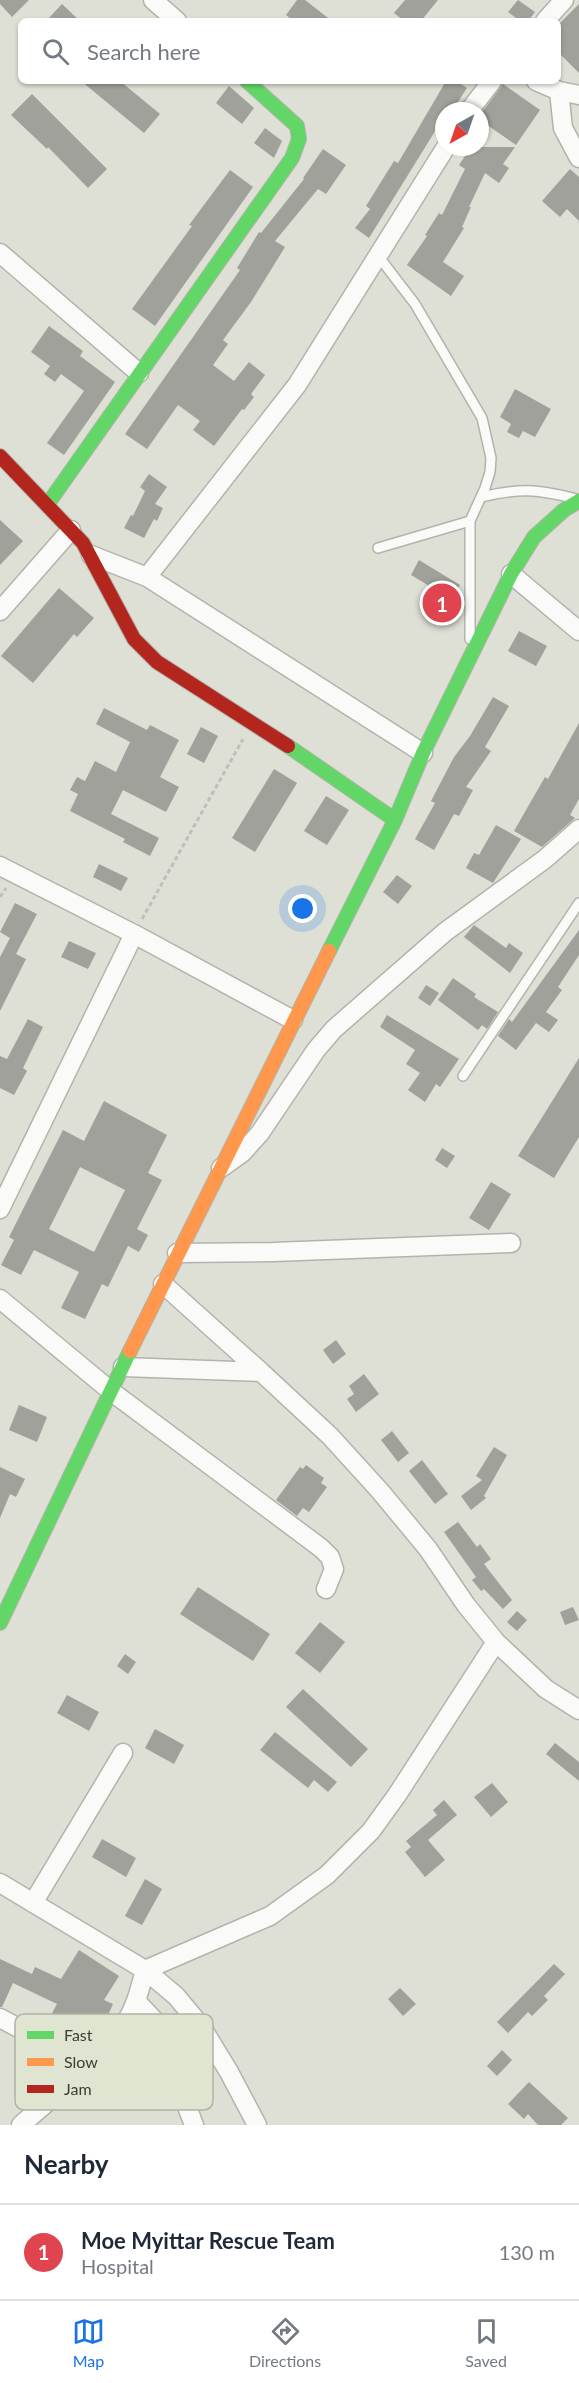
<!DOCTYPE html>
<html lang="en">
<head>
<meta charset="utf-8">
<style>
	body { margin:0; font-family:Lato,sans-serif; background:#f6f6f7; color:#1f2937 }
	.compass { position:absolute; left:435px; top:102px; width:54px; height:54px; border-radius:50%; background:#fff; box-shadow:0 2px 4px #0004; rotate:220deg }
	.you { position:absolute; left:303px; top:909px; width:21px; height:21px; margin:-15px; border:4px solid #fff; border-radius:50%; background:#1a73e8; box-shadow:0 0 0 9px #1a73e833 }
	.badge { display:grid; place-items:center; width:39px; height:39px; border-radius:50%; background:#1a73e8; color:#fff; font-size:20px; font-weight:700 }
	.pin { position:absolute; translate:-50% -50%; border:3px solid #fff; box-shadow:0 2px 6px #0006 }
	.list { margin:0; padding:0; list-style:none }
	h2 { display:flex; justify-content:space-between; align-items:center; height:78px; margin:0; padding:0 24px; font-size:26px }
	h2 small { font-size:20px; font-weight:400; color:#747a83 }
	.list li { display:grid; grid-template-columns:39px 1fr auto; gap:18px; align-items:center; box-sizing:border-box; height:96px; padding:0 24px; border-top:2px solid #e0e1e3 }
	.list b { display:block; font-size:22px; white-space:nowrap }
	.list p { margin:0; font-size:20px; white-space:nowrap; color:#747a83 }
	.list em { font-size:20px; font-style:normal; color:#747a83 }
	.icon { flex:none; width:33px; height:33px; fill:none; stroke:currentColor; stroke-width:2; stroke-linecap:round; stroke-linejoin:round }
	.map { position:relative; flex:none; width:579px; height:2125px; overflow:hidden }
	.search { position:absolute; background:#fff; box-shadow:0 2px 4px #0004; left:18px; right:18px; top:18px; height:66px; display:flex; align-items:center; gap:15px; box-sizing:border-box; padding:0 21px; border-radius:9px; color:#747a83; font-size:22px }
	.sheet { height:174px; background:#fff }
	nav { display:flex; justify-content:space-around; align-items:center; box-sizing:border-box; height:84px; border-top:2px solid #e0e1e3; background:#fff; font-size:16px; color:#747a83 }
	nav a { display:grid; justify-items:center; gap:3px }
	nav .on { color:#1a73e8 }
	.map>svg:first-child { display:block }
</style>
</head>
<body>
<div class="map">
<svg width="579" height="2125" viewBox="0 0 579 2125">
	<rect width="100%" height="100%" fill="#dee0d6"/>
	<path fill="#a0a19a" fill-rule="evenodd" d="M0,0H29L12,17L0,4Z
		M297,0H305L332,21H294L286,15Z
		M405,0H438L421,21H404L394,13Z
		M518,0L535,12L528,21H520L508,12Z
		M62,4L80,21H46Z
		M579,4V73L558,52V25Z
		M81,81H120L160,114L144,133Z
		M446,81H456L467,88L452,111H444V132L437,128L369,238L355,228L370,209L366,206L394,161L398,163Z
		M503,84L540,110L516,145L480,120V115Z
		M229,86L254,108L242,124L216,103Z
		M32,94L107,169L88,188L48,147L47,149L11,115Z
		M265,128L282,141L274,158L254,143Z
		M471,147H515L503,164L509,168L499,183L485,173L469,207H471L462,227L464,228L443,262L464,276L451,296L407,265L427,236L425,235L439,213L442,215L465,169L459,165Z
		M323,149L346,165L326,194L318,189L275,241L285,247L251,302L223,340L228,344L213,365L234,381L249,362L265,375L251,394L254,397L244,410L242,409L214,446L193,430L200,421L178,405L147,449L125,434L240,270L237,268L259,232L261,233L304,179L303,178Z
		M570,169L579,177V221L567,209L560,217L542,201Z
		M230,170L253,187L155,326L132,309L192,226L189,225Z
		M49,326L83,351L80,356L115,382L64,455L47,443L84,391L61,374L55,382L44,374L50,366L31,352Z
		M515,389L551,409L535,437L523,431L519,438L507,432L511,424L500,417Z
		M149,474L167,487L155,504L163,508L157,521L154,519L144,538L124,528L131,515L133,516L145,491L140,487Z
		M0,520L23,541L0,565Z
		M419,560L460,585L451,599L411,575Z
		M59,588L94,618L77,637L74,634L33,683L1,656Z
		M519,631L547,646L536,666L508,651Z
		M493,697L509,706L485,747L491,751L466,787L473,790L459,816L454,814L434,850L415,839L435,803L431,801L454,757L470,736Z
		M104,708L147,730L150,725L179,740L160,777L179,787L166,812L123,790L111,814L159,838L150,856L123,842L125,839L70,811L78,794L70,790L77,777L85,781L95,761L116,772L130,742L96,724Z
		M579,723V799L570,815L575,818L542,847L514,831L545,777L548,779Z
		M201,727L218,736L204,763L187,754Z
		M274,769L297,783L255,852L232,838Z
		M326,796L349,810L327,845L304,831Z
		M496,825L521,839L493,883L466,868L474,853L479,855Z
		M99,864L128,878L121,891L93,877Z
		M397,875L412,886L398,904L383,892Z
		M15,903L37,914L16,954L26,959L0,1011V957L10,938L0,932Z
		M474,925L506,948L509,943L523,953L510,973L464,937Z
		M579,930V955L558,987L562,990L546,1012L558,1020L549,1032L536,1023L516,1050L498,1036L509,1019L512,1022Z
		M69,941L96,953L88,969L61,957Z
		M453,978L476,994L474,997L498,1012L487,1029L482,1025L478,1030L438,1000Z
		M426,985L439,993L430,1006L418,998Z
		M387,1015L459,1059L440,1087L436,1084L425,1102L408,1090L420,1073L406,1064L415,1050L380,1027Z
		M28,1019L43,1027L23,1068L27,1071L14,1095L0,1088V1056L7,1059Z
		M579,1058V1137L554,1178L518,1156Z
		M104,1101L167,1135L148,1173L162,1180L137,1229L148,1235L139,1252L128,1246L108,1287L102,1284L85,1319L61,1308L79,1272L34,1250L21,1275L1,1265L14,1240L9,1237L63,1130L84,1141ZM80,1167L125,1190L94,1252L49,1229Z
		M442,1148L455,1156L447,1168L435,1160Z
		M491,1182L511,1194L489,1230L469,1218Z
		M336,1340L346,1354L333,1364L323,1350Z
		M364,1374L379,1394L356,1412L347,1399L354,1394L349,1386Z
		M19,1405L47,1417L37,1442L9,1430Z
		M392,1431L409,1453L398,1462L381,1440Z
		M494,1447L507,1455L484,1496L486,1498L471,1510L461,1496L482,1480L476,1476Z
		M422,1460L448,1494L435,1504L409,1471Z
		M306,1465L324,1478L321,1483L327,1487L309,1512L303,1508L297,1516L276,1500L300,1467L303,1469Z
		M0,1467L25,1479L16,1497L10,1494L0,1518Z
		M458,1522L477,1547L480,1544L491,1559L484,1564L512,1600L503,1609L484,1589L481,1591L472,1580L476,1577L444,1532Z
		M198,1587L270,1634L253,1661L180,1614Z
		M573,1607L579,1620L565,1625L560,1612Z
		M517,1611L527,1620L517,1631L507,1622Z
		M320,1622L345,1642L320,1673L295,1653Z
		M125,1654L136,1662L128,1674L117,1666Z
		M303,1689L368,1749L351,1767L286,1707Z
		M67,1695L99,1712L89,1731L57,1713Z
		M155,1729L184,1745L174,1764L145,1748Z
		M275,1732L337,1782L328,1792L314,1780L308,1788L260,1750Z
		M555,1743L579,1762V1781L546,1754Z
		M492,1783L508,1802L491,1817L474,1797Z
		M444,1800L457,1815L428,1840L445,1860L425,1877L405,1852L411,1847L406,1841L437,1815L433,1810Z
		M102,1839L136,1858L126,1877L92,1857Z
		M145,1879L162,1889L142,1925L125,1916Z
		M79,1950L119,1976L104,2000L113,2004L109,2013L116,2017L108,2028L103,2025L99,2035L52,2013L57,2004L13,1983L2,2007H0V1959L32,1974L35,1967L61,1979Z
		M554,1964L565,1974L544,1996L548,2000L532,2016L528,2012L508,2033L497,2022Z
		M400,1988L416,2004L403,2016L388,1999Z
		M502,2050L512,2060L497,2076L487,2066Z
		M529,2082L568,2118L561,2125H538L528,2114L524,2119L508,2104Z"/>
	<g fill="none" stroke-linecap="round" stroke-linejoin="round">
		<g stroke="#b2b4ac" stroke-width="12">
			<path id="lane" d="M379,257L415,304L482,418L491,458L490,472L485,488L470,521V639
				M481,497C519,488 536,489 573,498
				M378,548L470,521
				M463,1076L579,903"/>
		</g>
		<g stroke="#b2b4ac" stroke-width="21">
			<path id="street" d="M153,0L177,21
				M545,21L564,0
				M536,81L559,91L579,95
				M559,91L563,128L579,158
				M469,111L492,81
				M0,253L139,373
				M91,555L147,577L423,753
				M511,574L579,631
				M147,577L297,385L446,147
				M0,611L71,530
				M0,866L134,934L293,1020
				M221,1168L242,1153L260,1133L316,1050L334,1029L445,932L545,859L579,829
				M0,1209L134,934
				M177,1253L273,1252L511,1243
				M0,1299L112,1392L321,1548L330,1557L334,1569L326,1589
				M123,1367L261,1372L163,1284
				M261,1372L330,1436L380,1491L428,1549L466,1605L496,1642L546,1689L579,1710
				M0,1883L145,1970L176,1996L201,2026L229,2072L257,2125
				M33,1903L123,1753
				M145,1970L270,1916L327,1875L371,1831L397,1795L496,1642
				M136,2001L154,2020L194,2125
				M0,2018L88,2065
				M21,2125C53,2096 104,2058 126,2022C136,2006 140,1988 145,1970"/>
		</g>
		<g stroke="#b2b4ac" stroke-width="16">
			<path id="fast" d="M47,505L292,158L299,139L297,126L247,81
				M288,746L395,820
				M329,951L395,820L423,753L511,574L534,537L564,510L579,501
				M0,1623L130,1351"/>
		</g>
		<g stroke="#b2b4ac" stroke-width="16">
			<path id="slow" d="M130,1351L329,951"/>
		</g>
		<g stroke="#b2b4ac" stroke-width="16">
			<path id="jam" d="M0,456L83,543L134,639L157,662L288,746"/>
		</g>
		<path stroke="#bebfba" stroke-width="3" stroke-dasharray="4.5 3" stroke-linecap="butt" d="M0,897L6,888
			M142,919L243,739"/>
		<use href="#lane" stroke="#fafaf9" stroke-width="9"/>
		<use href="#street" stroke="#fafaf9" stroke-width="18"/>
		<use href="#fast" stroke="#63d668" stroke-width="14"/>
		<use href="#slow" stroke="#ff974d" stroke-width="14"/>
		<use href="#jam" stroke="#b3261e" stroke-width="14"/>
	</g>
	<rect x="15" y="2014" width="198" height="96" rx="9" fill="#e0e5d1" stroke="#afb3a2" stroke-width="1.5"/>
	<rect x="27" y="2031" width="27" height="8" fill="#63d668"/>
	<rect x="27" y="2058" width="27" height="8" fill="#ff974d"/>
	<rect x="27" y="2085" width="27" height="8" fill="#b3261e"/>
	<g font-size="16" fill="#3c3e36">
		<text x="64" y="2041">Fast</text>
		<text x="64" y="2068">Slow</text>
		<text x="64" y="2095">Jam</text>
	</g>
</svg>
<svg class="compass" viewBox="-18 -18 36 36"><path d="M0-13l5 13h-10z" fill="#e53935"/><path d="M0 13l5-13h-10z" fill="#747a83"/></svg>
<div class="you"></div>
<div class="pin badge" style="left:442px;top:603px;background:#e0444e">1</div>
<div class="search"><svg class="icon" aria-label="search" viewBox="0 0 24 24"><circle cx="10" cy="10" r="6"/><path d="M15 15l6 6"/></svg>Search here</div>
</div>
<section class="sheet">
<h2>Nearby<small></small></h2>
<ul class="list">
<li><span class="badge" style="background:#e0444e">1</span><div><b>Moe Myittar Rescue Team</b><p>Hospital</p></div><em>130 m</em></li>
</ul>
</section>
<nav>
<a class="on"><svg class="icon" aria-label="map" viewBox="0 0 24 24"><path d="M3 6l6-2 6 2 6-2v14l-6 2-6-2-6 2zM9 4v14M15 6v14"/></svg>Map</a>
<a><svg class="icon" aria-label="directions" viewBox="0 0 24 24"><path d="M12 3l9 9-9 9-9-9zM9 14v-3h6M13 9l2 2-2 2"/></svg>Directions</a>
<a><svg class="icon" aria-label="saved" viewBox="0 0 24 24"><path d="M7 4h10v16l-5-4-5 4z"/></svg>Saved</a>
</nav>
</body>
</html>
